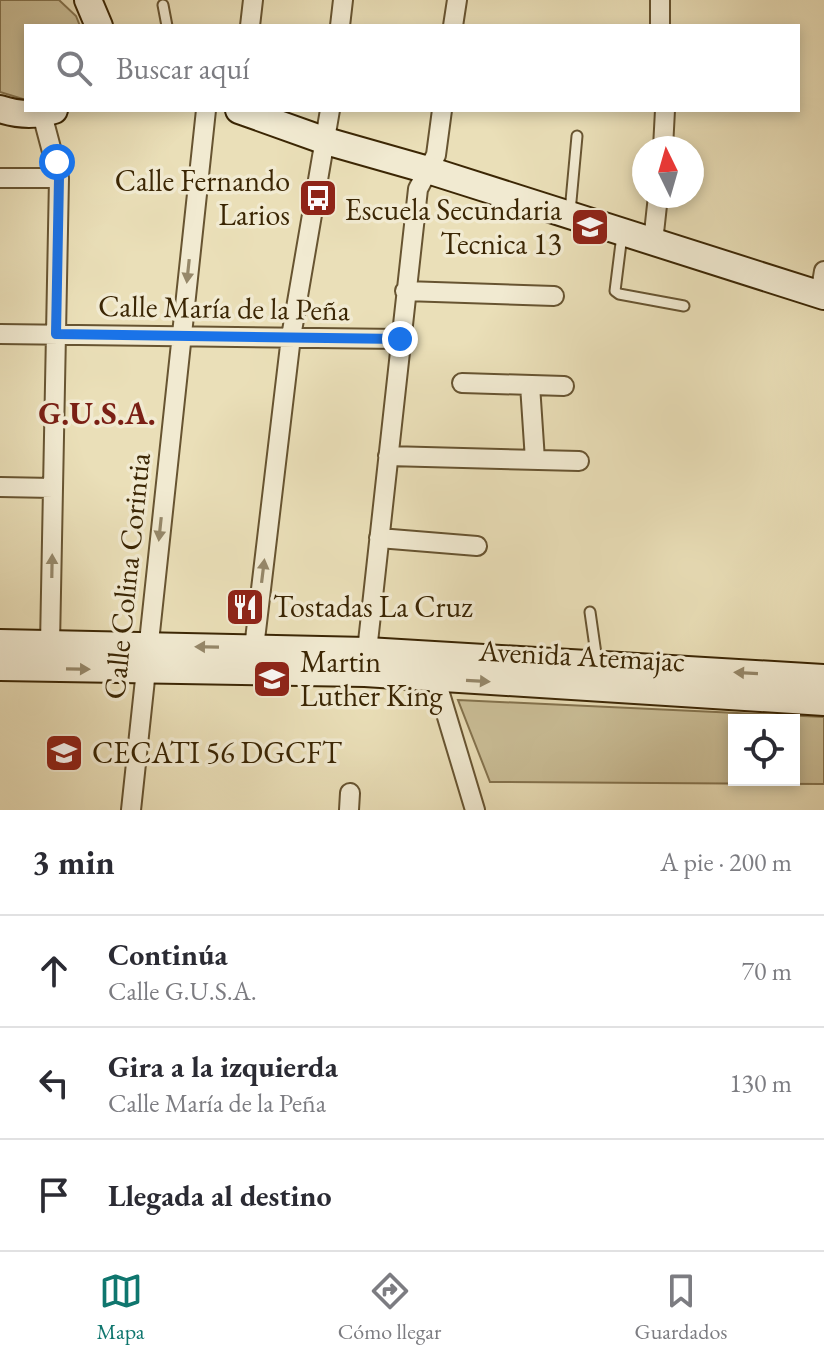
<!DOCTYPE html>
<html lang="es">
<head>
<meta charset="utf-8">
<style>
	body { margin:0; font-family:"EB Garamond",serif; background:#f7f7f7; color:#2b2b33 }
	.controls { position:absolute; right:24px; bottom:24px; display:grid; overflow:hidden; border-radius:0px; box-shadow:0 4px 12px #0003 }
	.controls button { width:72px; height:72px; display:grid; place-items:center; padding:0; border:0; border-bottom:2px solid #e1e1e2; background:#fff; color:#2b2b33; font:40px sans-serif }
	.compass { position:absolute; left:632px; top:136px; width:72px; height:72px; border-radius:50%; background:#fff; box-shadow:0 4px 12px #0003; rotate:355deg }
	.stop { position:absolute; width:24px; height:24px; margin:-18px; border:6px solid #1a73e8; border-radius:50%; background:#fff }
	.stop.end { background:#1a73e8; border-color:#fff; box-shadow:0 2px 8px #0008 }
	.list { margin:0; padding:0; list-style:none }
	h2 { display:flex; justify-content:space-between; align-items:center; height:104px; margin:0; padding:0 32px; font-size:34px }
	h2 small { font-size:26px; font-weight:400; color:#7c7c81 }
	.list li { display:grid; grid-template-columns:52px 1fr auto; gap:24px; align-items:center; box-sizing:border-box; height:112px; padding:0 32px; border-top:2px solid #e1e1e2 }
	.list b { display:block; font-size:30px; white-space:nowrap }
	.list p { margin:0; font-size:26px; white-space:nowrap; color:#7c7c81 }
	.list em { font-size:26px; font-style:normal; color:#7c7c81 }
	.icon { flex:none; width:44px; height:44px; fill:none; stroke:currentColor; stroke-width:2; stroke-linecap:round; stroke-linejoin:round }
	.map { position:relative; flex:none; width:824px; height:810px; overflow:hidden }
	.search { position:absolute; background:#fff; box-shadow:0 4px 12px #0003; left:24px; right:24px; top:24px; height:88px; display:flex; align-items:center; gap:20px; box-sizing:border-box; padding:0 28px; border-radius:0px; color:#7c7c81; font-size:30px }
	.sheet { height:440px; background:#fff }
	nav { display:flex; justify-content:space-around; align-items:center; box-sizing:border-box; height:112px; border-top:2px solid #e1e1e2; background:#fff; font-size:22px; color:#7c7c81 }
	nav a { display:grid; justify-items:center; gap:4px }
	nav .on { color:#0f766e }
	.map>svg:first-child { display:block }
</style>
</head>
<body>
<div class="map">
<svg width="824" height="810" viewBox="0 0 824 810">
	<rect width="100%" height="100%" fill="#eadfb8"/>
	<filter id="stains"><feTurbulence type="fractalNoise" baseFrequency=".0025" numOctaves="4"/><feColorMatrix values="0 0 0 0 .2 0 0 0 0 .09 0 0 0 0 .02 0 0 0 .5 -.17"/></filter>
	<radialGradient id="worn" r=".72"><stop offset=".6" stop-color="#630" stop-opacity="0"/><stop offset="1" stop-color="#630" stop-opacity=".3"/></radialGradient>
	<path fill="#ccc099" stroke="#84734e" stroke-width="2" fill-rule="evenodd" d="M0,0H59L76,16L80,26H26V100L0,92Z
		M458,700L824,717V784L490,782ZM734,720H794V780H734Z"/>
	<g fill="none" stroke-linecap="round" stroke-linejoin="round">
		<g stroke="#675431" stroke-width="13">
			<path id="lane" d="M163,5L167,26
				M570,212L577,136
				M622,235L615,291L619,294L684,306
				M590,612L597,661"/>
		</g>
		<g stroke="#675431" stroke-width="22">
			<path id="street" d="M250,26L253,0
				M340,26L343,0
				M453,26L457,0
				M660,26V0
				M42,114L59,178L50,644
				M663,148L665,110
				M0,178H59
				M653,242L658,196
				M405,291L554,296
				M820,295L824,271
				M0,334L400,339
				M462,383L564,386
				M530,385L535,460
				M388,456L579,461
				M0,487L53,488
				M379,538L477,546
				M254,648L291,337L330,110
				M366,660L418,189L436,155L442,110
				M432,667L475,810
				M131,810L206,110
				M349,810L350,793"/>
		</g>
		<g stroke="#3b2604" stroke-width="30">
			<path id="secondary" d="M88,0L99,26
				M0,109C18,115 35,116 54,110
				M239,110L326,141L428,170L824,296
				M0,643L367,651L824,678
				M0,667L365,673L824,702"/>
		</g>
		<use href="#lane" stroke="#f1ead1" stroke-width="9"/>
		<use href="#street" stroke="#f1ead1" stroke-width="18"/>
		<use href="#secondary" stroke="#f1ead1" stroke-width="26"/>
	</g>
	<defs><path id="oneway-solid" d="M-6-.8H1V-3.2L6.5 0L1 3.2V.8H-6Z" transform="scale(2)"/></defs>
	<g fill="#96886a">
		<use href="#oneway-solid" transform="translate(188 271) rotate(96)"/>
		<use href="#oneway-solid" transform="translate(160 529) rotate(96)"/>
		<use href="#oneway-solid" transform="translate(52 566) rotate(-89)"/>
		<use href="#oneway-solid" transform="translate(263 571) rotate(-83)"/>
		<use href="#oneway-solid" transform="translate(207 647) rotate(-179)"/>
		<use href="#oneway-solid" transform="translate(78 669) rotate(1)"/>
		<use href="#oneway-solid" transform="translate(746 673) rotate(-177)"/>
		<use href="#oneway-solid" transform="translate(478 681) rotate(3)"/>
	</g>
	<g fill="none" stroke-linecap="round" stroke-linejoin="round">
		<path stroke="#1a73e8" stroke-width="10" d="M57,162L59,178L56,334L400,339"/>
	</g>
	<defs>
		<g id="bus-square" transform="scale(2)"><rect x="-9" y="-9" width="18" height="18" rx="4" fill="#8f2418" stroke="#f1ead1"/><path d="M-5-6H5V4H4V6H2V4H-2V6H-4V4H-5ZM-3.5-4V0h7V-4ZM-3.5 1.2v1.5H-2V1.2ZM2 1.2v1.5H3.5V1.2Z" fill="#fff"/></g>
		<g id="school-square" transform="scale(2)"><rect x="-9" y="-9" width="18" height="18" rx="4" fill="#8f2418" stroke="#f1ead1"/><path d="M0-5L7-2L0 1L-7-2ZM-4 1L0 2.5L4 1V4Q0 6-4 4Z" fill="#fff"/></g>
		<g id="restaurant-square" transform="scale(2)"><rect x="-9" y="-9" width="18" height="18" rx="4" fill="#8f2418" stroke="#f1ead1"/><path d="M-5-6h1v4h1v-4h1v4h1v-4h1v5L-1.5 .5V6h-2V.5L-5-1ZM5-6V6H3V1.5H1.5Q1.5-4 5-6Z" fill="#fff"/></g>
		<g id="university-square" transform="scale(2)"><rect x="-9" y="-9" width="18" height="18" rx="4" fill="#8f2418" stroke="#f1ead1"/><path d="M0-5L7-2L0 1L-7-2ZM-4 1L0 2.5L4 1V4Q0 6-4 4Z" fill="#fff"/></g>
	</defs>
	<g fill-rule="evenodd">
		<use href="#bus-square" x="318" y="198"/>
		<use href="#school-square" x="590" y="227"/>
		<use href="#restaurant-square" x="245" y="607"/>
		<use href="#school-square" x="272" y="679"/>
		<use href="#university-square" x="64" y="753"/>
	</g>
	<g text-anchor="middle" stroke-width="7" stroke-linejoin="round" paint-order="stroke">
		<g font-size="30" fill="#3b2604" stroke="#f1ead1" text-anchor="start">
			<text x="290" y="191" text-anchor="end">Calle Fernando<tspan x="290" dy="34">Larios</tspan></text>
			<text x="562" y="220" text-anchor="end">Escuela Secundaria<tspan x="562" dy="34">Tecnica 13</tspan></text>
			<text x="273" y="617">Tostadas La Cruz</text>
			<text x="300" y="672">Martin<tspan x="300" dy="34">Luther King</tspan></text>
			<text x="92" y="763">CECATI 56 DGCFT</text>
		</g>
		<g font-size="30" fill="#3b2604" stroke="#f1ead1">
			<text transform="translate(224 308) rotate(1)" y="10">Calle María de la Peña</text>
			<text transform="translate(127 576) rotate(-84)" y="10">Calle Colina Corintia</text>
			<text transform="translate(582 656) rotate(3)" y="10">Avenida Atemajac</text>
		</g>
		<g font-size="32" font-weight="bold" fill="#7a1f14" stroke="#f1ead1">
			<text x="97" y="424">G.U.S.A.</text>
		</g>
	</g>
	<rect width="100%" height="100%" filter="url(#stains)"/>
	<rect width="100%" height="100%" fill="url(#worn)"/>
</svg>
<div class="controls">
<button><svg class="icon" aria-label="locate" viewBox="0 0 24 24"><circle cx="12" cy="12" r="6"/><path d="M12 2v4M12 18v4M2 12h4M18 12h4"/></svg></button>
</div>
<svg class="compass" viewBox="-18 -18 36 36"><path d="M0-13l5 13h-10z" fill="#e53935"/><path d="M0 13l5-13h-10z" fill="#7c7c81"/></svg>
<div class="stop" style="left:57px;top:162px"></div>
<div class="stop end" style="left:400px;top:339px"></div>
<div class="search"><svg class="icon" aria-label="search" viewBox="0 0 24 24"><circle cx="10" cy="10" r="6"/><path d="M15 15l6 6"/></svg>Buscar aquí</div>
</div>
<section class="sheet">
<h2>3 min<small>A pie · 200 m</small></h2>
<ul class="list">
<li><svg class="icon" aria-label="ahead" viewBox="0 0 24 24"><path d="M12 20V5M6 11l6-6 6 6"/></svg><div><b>Continúa</b><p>Calle G.U.S.A.</p></div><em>70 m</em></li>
<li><svg class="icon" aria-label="left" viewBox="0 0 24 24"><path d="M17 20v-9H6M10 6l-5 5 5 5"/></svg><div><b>Gira a la izquierda</b><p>Calle María de la Peña</p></div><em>130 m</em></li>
<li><svg class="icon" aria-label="arrive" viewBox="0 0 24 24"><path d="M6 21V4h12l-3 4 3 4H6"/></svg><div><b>Llegada al destino</b></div></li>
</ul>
</section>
<nav>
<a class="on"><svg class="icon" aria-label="map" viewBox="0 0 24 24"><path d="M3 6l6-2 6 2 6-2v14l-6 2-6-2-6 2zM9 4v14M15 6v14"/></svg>Mapa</a>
<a><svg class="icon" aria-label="directions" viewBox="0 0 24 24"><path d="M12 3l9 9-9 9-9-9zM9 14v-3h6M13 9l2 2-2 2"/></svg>Cómo llegar</a>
<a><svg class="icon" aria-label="saved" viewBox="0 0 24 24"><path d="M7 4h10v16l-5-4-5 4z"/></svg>Guardados</a>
</nav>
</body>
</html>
